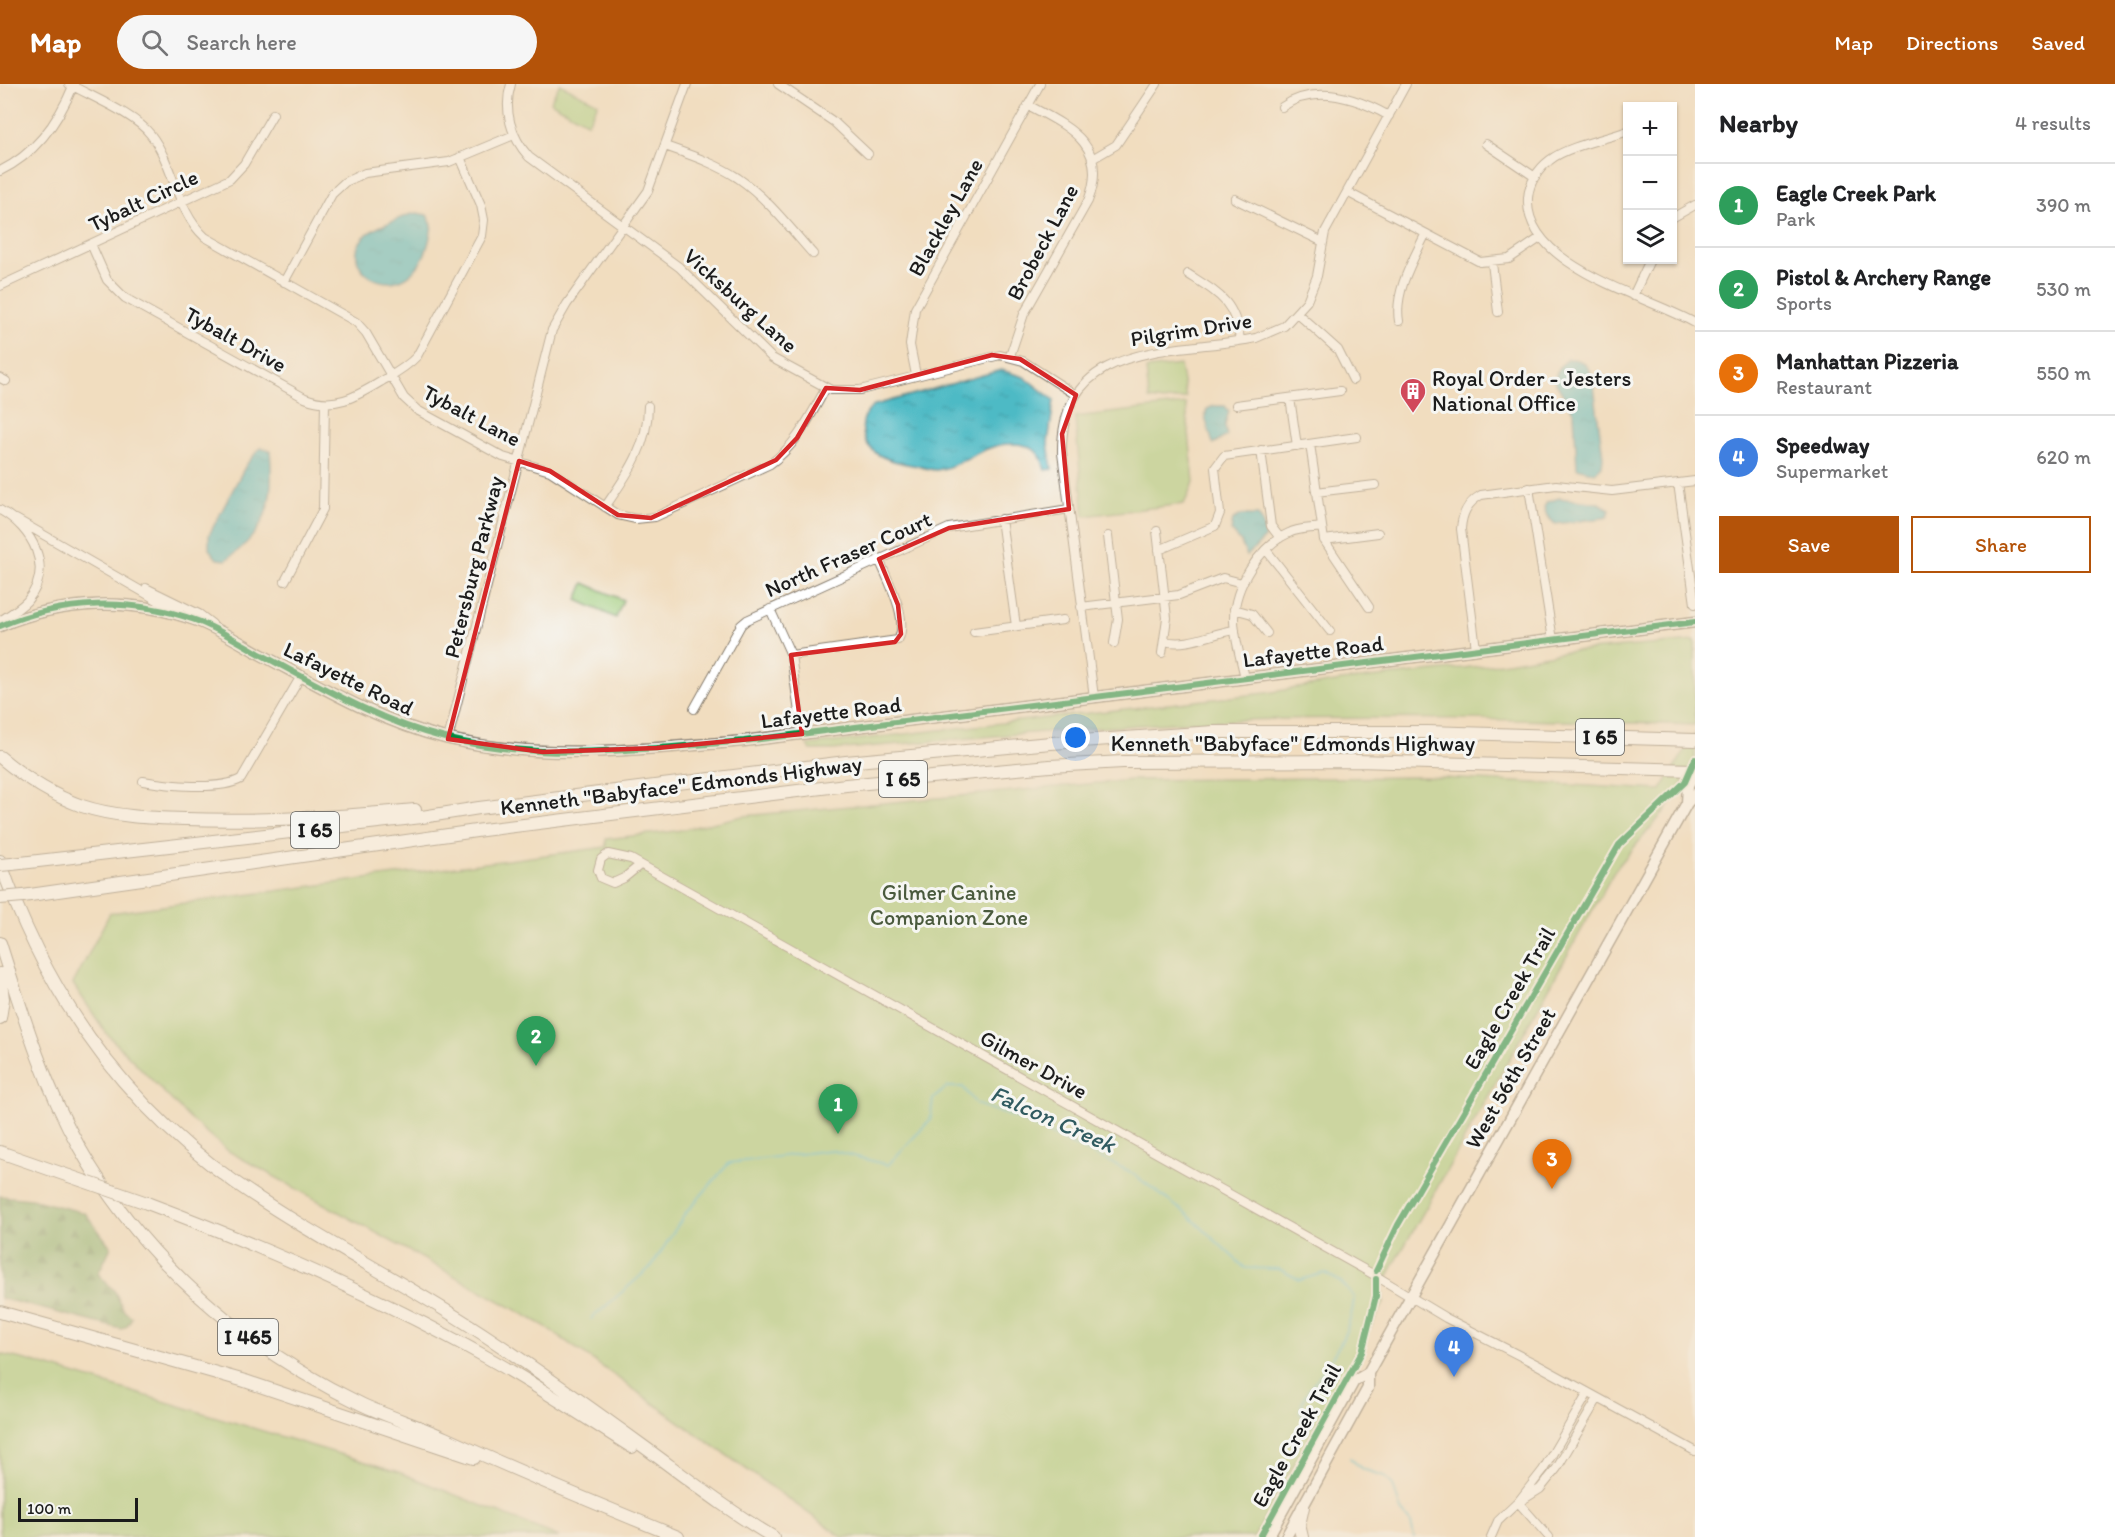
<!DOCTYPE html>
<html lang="en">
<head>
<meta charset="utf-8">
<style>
	body { margin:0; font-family:Itim,sans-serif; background:#f6f6f6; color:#202124 }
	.controls { position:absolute; right:18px; top:18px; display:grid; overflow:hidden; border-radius:0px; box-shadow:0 2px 4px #0004 }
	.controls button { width:54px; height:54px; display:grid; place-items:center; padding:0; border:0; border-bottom:2px solid #e0e0e0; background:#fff; color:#202124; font:30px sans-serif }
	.scale { position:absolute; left:18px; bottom:15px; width:120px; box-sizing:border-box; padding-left:6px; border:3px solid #1c1c1c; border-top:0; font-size:16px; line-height:21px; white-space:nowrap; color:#1c1c1c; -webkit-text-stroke:4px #f6f6f2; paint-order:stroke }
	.you { position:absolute; left:1076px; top:654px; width:21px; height:21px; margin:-15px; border:4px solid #fff; border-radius:50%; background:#1a73e8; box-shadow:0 0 0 9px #1a73e833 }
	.badge { display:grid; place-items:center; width:39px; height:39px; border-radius:50%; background:#b45309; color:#fff; font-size:20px; font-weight:700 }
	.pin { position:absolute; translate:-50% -50px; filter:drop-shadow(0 2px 3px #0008) }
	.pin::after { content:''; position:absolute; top:32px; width:21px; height:18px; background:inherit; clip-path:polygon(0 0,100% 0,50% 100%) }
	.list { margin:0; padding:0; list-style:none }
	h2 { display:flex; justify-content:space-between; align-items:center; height:78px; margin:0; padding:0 24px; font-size:26px }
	h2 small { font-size:20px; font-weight:400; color:#757577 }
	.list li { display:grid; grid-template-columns:39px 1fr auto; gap:18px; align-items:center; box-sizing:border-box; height:84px; padding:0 24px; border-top:2px solid #e0e0e0 }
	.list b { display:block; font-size:22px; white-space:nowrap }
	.list p { margin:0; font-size:20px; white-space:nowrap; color:#757577 }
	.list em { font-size:20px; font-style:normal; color:#757577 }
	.actions { display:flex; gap:12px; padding:18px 24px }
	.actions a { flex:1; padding:14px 0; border:2px solid #b45309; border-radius:0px; text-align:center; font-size:21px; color:#b45309 }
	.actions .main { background:#b45309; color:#fff }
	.icon { flex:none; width:33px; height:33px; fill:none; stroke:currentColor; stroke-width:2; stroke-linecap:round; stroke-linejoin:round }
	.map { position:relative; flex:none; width:1695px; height:1453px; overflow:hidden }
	header { display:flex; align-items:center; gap:36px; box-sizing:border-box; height:84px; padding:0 30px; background:#b45309; color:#fff }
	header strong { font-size:28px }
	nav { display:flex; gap:33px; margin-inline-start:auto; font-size:21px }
	.search { width:420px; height:54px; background:#f6f6f6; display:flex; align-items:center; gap:15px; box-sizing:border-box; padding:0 21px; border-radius:33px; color:#757577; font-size:22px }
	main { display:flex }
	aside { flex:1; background:#fff }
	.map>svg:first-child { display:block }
</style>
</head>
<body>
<header>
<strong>Map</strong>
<div class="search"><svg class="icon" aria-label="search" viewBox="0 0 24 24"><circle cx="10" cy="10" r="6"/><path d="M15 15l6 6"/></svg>Search here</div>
<nav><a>Map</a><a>Directions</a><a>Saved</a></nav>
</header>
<main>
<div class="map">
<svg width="1695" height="1453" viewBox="0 0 1695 1453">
	<defs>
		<pattern id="forest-firs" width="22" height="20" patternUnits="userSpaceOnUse" patternTransform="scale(1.5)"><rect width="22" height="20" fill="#80b06a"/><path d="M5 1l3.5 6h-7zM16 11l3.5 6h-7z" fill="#688e56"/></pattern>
		<pattern id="water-ripples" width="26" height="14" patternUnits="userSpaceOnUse" patternTransform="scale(1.5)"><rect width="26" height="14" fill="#4dbac5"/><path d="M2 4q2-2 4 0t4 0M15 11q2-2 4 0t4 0" fill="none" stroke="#439fa9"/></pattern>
	</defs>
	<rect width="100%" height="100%" fill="#f6f6f2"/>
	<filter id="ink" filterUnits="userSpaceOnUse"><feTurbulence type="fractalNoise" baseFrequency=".0167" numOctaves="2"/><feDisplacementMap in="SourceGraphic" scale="12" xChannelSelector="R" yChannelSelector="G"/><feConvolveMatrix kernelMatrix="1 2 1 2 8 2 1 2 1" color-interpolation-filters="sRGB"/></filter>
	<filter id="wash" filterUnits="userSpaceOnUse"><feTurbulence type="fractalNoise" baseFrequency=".008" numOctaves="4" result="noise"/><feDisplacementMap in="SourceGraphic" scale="24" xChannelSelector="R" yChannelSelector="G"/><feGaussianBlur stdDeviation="1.35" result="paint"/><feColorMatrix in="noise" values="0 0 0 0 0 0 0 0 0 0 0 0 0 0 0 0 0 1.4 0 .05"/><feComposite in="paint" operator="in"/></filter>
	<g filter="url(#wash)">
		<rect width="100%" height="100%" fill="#f1ddbf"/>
		<path fill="url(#forest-firs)" stroke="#4e6643" stroke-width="1.5" d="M0,1112L31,1115L85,1129L111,1163L98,1190L115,1208L124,1227L132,1233L127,1242L121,1245L0,1214Z"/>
		<path fill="#a0cd7a" stroke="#5e744b" stroke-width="1.5" d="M560,0L598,19L588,39L550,18Z
			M1180,281L1186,314L1163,317L1149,315L1146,285Z
			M1186,320L1194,398L1184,420L1084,432L1075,333Z
			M584,499L623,516L616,534L577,516Z
			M1695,557V641C1535,636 1374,631 1214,637C1086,643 960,655 833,666H811L807,661L1266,609L1341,597L1490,581L1565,568Z
			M1695,650V675L1674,716L1615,786L1381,1204L1384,1219L1254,1453H842L543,1241L228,1067L189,1034L107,950L73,900L110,829L606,763V755L676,747L743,732L1131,696L1424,693L1661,706Z
			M0,1270L30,1277L396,1387L559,1453H0Z"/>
		<path fill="url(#water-ripples)" stroke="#346b70" stroke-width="1.5" d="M417,129L427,131L432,141C418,253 304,171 386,140C397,136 406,130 417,129Z
			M1568,275C1582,274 1588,281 1593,294L1603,373L1602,382L1595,389L1577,384L1574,329L1554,296L1559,283Z
			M1001,286L1024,293L1054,316L1048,359L1052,385L1045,386C1041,366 1030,359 1009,360C984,360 956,385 936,386C930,386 923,383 917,382C896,378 868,375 863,348C861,337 865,328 875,321Z
			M1214,322H1225L1229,327L1225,341L1227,352L1213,360L1205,333L1207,325Z
			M260,364L270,366C274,416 270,445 226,476L217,475L209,465V451L246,381Z
			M1559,414L1599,419L1610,425L1608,433L1603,434L1555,440L1547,432L1544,423L1547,418Z
			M1242,431H1258L1262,437L1265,454L1247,472L1240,457L1231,447L1233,435Z"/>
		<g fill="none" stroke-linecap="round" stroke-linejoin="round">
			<path stroke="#4dbac5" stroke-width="2" d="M591,1235L652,1182L685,1130L729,1079L830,1066L888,1081L930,1036L933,1015L947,1003H963L976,1020L1016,1034L1129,1087L1188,1131L1245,1184L1279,1185L1300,1196L1324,1189L1341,1198L1354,1213C1352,1242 1339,1264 1323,1287C1311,1304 1304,1308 1300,1328L1313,1342
				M1350,1374L1362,1385L1384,1392L1393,1401L1401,1427L1411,1439L1414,1453"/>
		</g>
	</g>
	<g filter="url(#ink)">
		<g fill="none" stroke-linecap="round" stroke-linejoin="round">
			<g stroke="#867c6e" stroke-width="10">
				<path id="minor" d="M69,0C92,13 135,30 151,51C174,81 176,127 205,153L356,238L366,249L404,314L417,326L503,373L550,387L618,431L636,435L655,433L770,380C797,361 810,332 826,304
					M511,0C503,26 511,53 529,73L679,183L772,274L831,306H860L1000,271L1023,277L1076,311
					M778,0L834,38L868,70
					M1282,23C1315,0 1355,13 1389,32
					M1628,47C1606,55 1568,62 1550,76C1538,85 1529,99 1528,114C1524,183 1648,212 1695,239
					M1486,60L1535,93
					M665,62C690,71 715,79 738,94C767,114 789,143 813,170
					M1092,75L1116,61L1157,0
					M0,87C37,69 59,37 74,0
					M1347,108L1480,178L1509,175L1540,154
					M1235,115L1321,157
					M1672,134L1695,121
					M91,160L107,196L125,214L305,314C335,326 357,312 382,297C394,290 407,283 417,272L482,152L484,136L481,121L460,73
					M1492,179L1498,228
					M1188,190C1219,210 1235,217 1240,256
					M284,198L332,110L345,98L365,89L449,78L514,51
					M0,202L230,95L244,80L273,30
					M1633,212L1650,176
					M1298,230L1338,266L1353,296
					M1399,237C1394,208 1413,176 1425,151
					M1010,272L1024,230L1088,117C1110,61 1069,43 1028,21
					M916,291L910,261L915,225L1040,0
					M0,294L6,297
					M1290,314L1297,362
					M1236,321L1340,307
					M1310,360L1324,456L1369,523
					M1261,366L1271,442L1280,454
					M1678,399L1695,520
					M1529,404L1553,556
					M1316,408L1375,401
					M605,423C627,391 648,363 648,322
					M0,426C32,444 55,484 27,517C19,525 9,531 0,537
					M16,435L178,528
					M1001,435L1016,542
					M1157,447L1167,534L1162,569
					M1108,452L1118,535L1114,559
					M1324,456L1378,449
					M1159,466L1215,442L1220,429L1215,384L1224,372L1357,353
					M1267,467L1330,547
					M285,497L323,425L325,319
					M146,504L199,530L212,540
					M1081,523L1179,511L1223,494L1242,499
					M770,525L791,571L802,650
					M1234,525L1252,530L1267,549
					M974,548L1063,536
					M1164,557C1190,563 1210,549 1235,546
					M1476,565L1461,445C1462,430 1467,419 1481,411L1556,401L1612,407L1695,397
					M791,571L898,556C910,535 887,495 879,475
					M1245,594C1241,575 1234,554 1234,535C1234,503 1259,462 1289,449C1298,444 1310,445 1321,443
					M1094,613L1062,369C1060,254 1177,270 1256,254L1284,242L1307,217L1317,192L1325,148L1406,0
					M694,625L741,541L747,536L949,444L1069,425
					M448,655L552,246L567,220L648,107L687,0
					M143,697C167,701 219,707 241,695L301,592
					M640,781L624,794L613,799L601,794L598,786L601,775L608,770L631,775L1376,1192L1446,1234L1536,1280L1695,1367
					M1518,1418L1549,1453
					M1519,1418L1540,1405L1557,1384L1598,1314
					M1491,1453L1498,1437L1518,1418L1543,1386L1588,1309"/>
			</g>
			<g stroke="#867c6e" stroke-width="13">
				<path id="major" d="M0,542C62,516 131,513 195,536C217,544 239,558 260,570C320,602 378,637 445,654C543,678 646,665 744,657L1695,538
					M1687,719L1688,701L1695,689
					M1268,1453L1354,1297L1368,1289
					M1286,1453L1368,1304V1289L1687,719L1695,711"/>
			</g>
			<g stroke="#867c6e" stroke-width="14">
				<path id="highway" d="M0,673C25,694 51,711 82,722C115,733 152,734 186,735C263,738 339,733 415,726
					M0,777C45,908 122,1019 236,1099C318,1156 409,1200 492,1256C545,1291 596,1328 647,1365C688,1395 729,1427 773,1453
					M12,780L422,733L479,724L846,678L1051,659L1214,648H1428L1695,656
					M23,812L483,746L846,701L1050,682L1123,678L1357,677L1695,686
					M0,859C22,928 43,999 79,1063C143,1176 244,1264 361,1320C388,1333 417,1341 445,1354C522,1389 599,1421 678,1453
					M0,890L3,915L0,934
					M0,1068L69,1092
					M147,1119C264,1163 379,1213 488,1274C537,1301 584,1333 632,1363
					M0,1228L245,1297L474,1374
					M1302,1453L1299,1441L1303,1423"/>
			</g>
			<use href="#minor" stroke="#fff" stroke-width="8"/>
			<use href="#major" stroke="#fff" stroke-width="10"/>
			<use href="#highway" stroke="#fff" stroke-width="12"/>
			<g stroke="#867c6e" stroke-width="14" stroke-linecap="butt">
				<path id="highway-bridge" d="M0,781L12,780
					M0,814L23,812
					M69,1092L147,1119"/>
			</g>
			<use href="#highway-bridge" stroke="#fff" stroke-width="12"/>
			<g stroke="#f6f6f2" stroke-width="10">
				<path id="cycleway" d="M0,542C62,516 131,513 195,536C217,544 239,558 260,570C320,602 378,637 445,654C543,678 646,665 744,657L1695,538
					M1376,1187L1398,1141L1619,761L1685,698L1695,675
					M1260,1453L1362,1268L1376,1212V1195"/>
			</g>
			<use href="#cycleway" stroke="#00873e" stroke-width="6"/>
		</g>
	</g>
	<path d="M0 0H1695V1453H0ZM992,271L1020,275L1076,311L1062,350L1069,425L949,444L879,475L898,521L901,550L895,558L791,571L802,650L657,664L543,668L448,655L519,377L550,387L618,431L651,434L776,376L797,354L826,304L860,306Z" fill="#f1ddbf" fill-opacity=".55" fill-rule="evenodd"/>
	<path fill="none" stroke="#d62828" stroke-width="4.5" stroke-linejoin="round" d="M992,271L1020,275L1076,311L1062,350L1069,425L949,444L879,475L898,521L901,550L895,558L791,571L802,650L657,664L543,668L448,655L519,377L550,387L618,431L651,434L776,376L797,354L826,304L860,306Z"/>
	<defs>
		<g id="building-pin" transform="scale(1.35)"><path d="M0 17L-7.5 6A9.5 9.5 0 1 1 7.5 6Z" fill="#d1495b" stroke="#f6f6f2"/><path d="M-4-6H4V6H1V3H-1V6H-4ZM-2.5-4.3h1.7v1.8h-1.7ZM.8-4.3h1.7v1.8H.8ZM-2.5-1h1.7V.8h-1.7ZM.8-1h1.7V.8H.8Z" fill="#fff"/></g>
	</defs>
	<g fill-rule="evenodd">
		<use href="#building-pin" x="1413" y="307"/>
	</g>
	<g text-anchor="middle" stroke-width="6" stroke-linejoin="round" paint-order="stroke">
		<g fill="#f6f6f2" stroke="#5d5d5c" stroke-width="1.5">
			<rect x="1576" y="635" width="48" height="36" rx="4.5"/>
			<rect x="879" y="677" width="48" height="36" rx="4.5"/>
			<rect x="291" y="728" width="48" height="36" rx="4.5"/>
			<rect x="218" y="1235" width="60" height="36" rx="4.5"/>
		</g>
		<g font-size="21" font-weight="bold" fill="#1c1c1c">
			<text x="1600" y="660">I 65</text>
			<text x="903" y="702">I 65</text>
			<text x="315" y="753">I 65</text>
			<text x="248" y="1260">I 465</text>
		</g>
		<g font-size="22" fill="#1c1c1c" stroke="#f6f6f2">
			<text transform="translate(143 116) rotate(-25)" y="8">Tybalt Circle</text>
			<text transform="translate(945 133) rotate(-61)" y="8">Blackley Lane</text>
			<text transform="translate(1042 158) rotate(-62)" y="8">Brobeck Lane</text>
			<text transform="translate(741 216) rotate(42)" y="8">Vicksburg Lane</text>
			<text transform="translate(1191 245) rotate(-9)" y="8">Pilgrim Drive</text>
			<text transform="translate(236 255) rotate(29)" y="8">Tybalt Drive</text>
			<text transform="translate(472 331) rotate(28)" y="8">Tybalt Lane</text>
			<text transform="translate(848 470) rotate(-24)" y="8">North Fraser Court</text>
			<text transform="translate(473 483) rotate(-76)" y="8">Petersburg Parkway</text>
			<text transform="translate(1313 567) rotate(-7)" y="8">Lafayette Road</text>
			<text transform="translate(349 594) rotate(26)" y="8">Lafayette Road</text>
			<text transform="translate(831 628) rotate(-7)" y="8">Lafayette Road</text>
			<text x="1293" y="667">Kenneth "Babyface" Edmonds Highway</text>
			<text transform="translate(681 701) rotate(-7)" y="8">Kenneth "Babyface" Edmonds Highway</text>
			<text transform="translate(1509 914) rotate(-60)" y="8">Eagle Creek Trail</text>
			<text transform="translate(1034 980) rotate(29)" y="8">Gilmer Drive</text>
			<text transform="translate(1510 994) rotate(-60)" y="8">West 56th Street</text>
			<text transform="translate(1296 1351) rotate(-61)" y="8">Eagle Creek Trail</text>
		</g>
		<g font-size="22" fill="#1c1c1c" stroke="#f6f6f2" text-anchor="start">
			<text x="1432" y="302">Royal Order - Jesters<tspan x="1432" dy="25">National Office</tspan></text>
		</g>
		<g font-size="22" fill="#4a5a3d" stroke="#f6f6f2">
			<text x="949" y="816">Gilmer Canine<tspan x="949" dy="25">Companion Zone</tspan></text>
		</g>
		<g font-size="24" font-style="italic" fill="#305b60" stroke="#f6f6f2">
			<text transform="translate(1053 1035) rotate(24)" y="8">Falcon Creek</text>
		</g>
	</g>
</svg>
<div class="controls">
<button>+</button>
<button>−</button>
<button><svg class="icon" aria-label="layers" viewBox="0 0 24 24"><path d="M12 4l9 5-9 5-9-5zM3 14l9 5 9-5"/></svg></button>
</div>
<div class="scale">100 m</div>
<div class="you"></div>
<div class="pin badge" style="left:838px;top:1050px;background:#2e9e5b">1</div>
<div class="pin badge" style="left:536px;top:982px;background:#2e9e5b">2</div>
<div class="pin badge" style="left:1552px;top:1105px;background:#e8710a">3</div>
<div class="pin badge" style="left:1454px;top:1293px;background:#3f7fe0">4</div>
</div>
<aside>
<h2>Nearby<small>4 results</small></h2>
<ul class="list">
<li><span class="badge" style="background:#2e9e5b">1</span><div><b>Eagle Creek Park</b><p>Park</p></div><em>390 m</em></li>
<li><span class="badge" style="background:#2e9e5b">2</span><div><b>Pistol &amp; Archery Range</b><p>Sports</p></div><em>530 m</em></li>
<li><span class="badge" style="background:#e8710a">3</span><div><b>Manhattan Pizzeria</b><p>Restaurant</p></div><em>550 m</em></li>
<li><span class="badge" style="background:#3f7fe0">4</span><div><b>Speedway</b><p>Supermarket</p></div><em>620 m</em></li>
</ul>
<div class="actions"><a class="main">Save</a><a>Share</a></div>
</aside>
</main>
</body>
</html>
